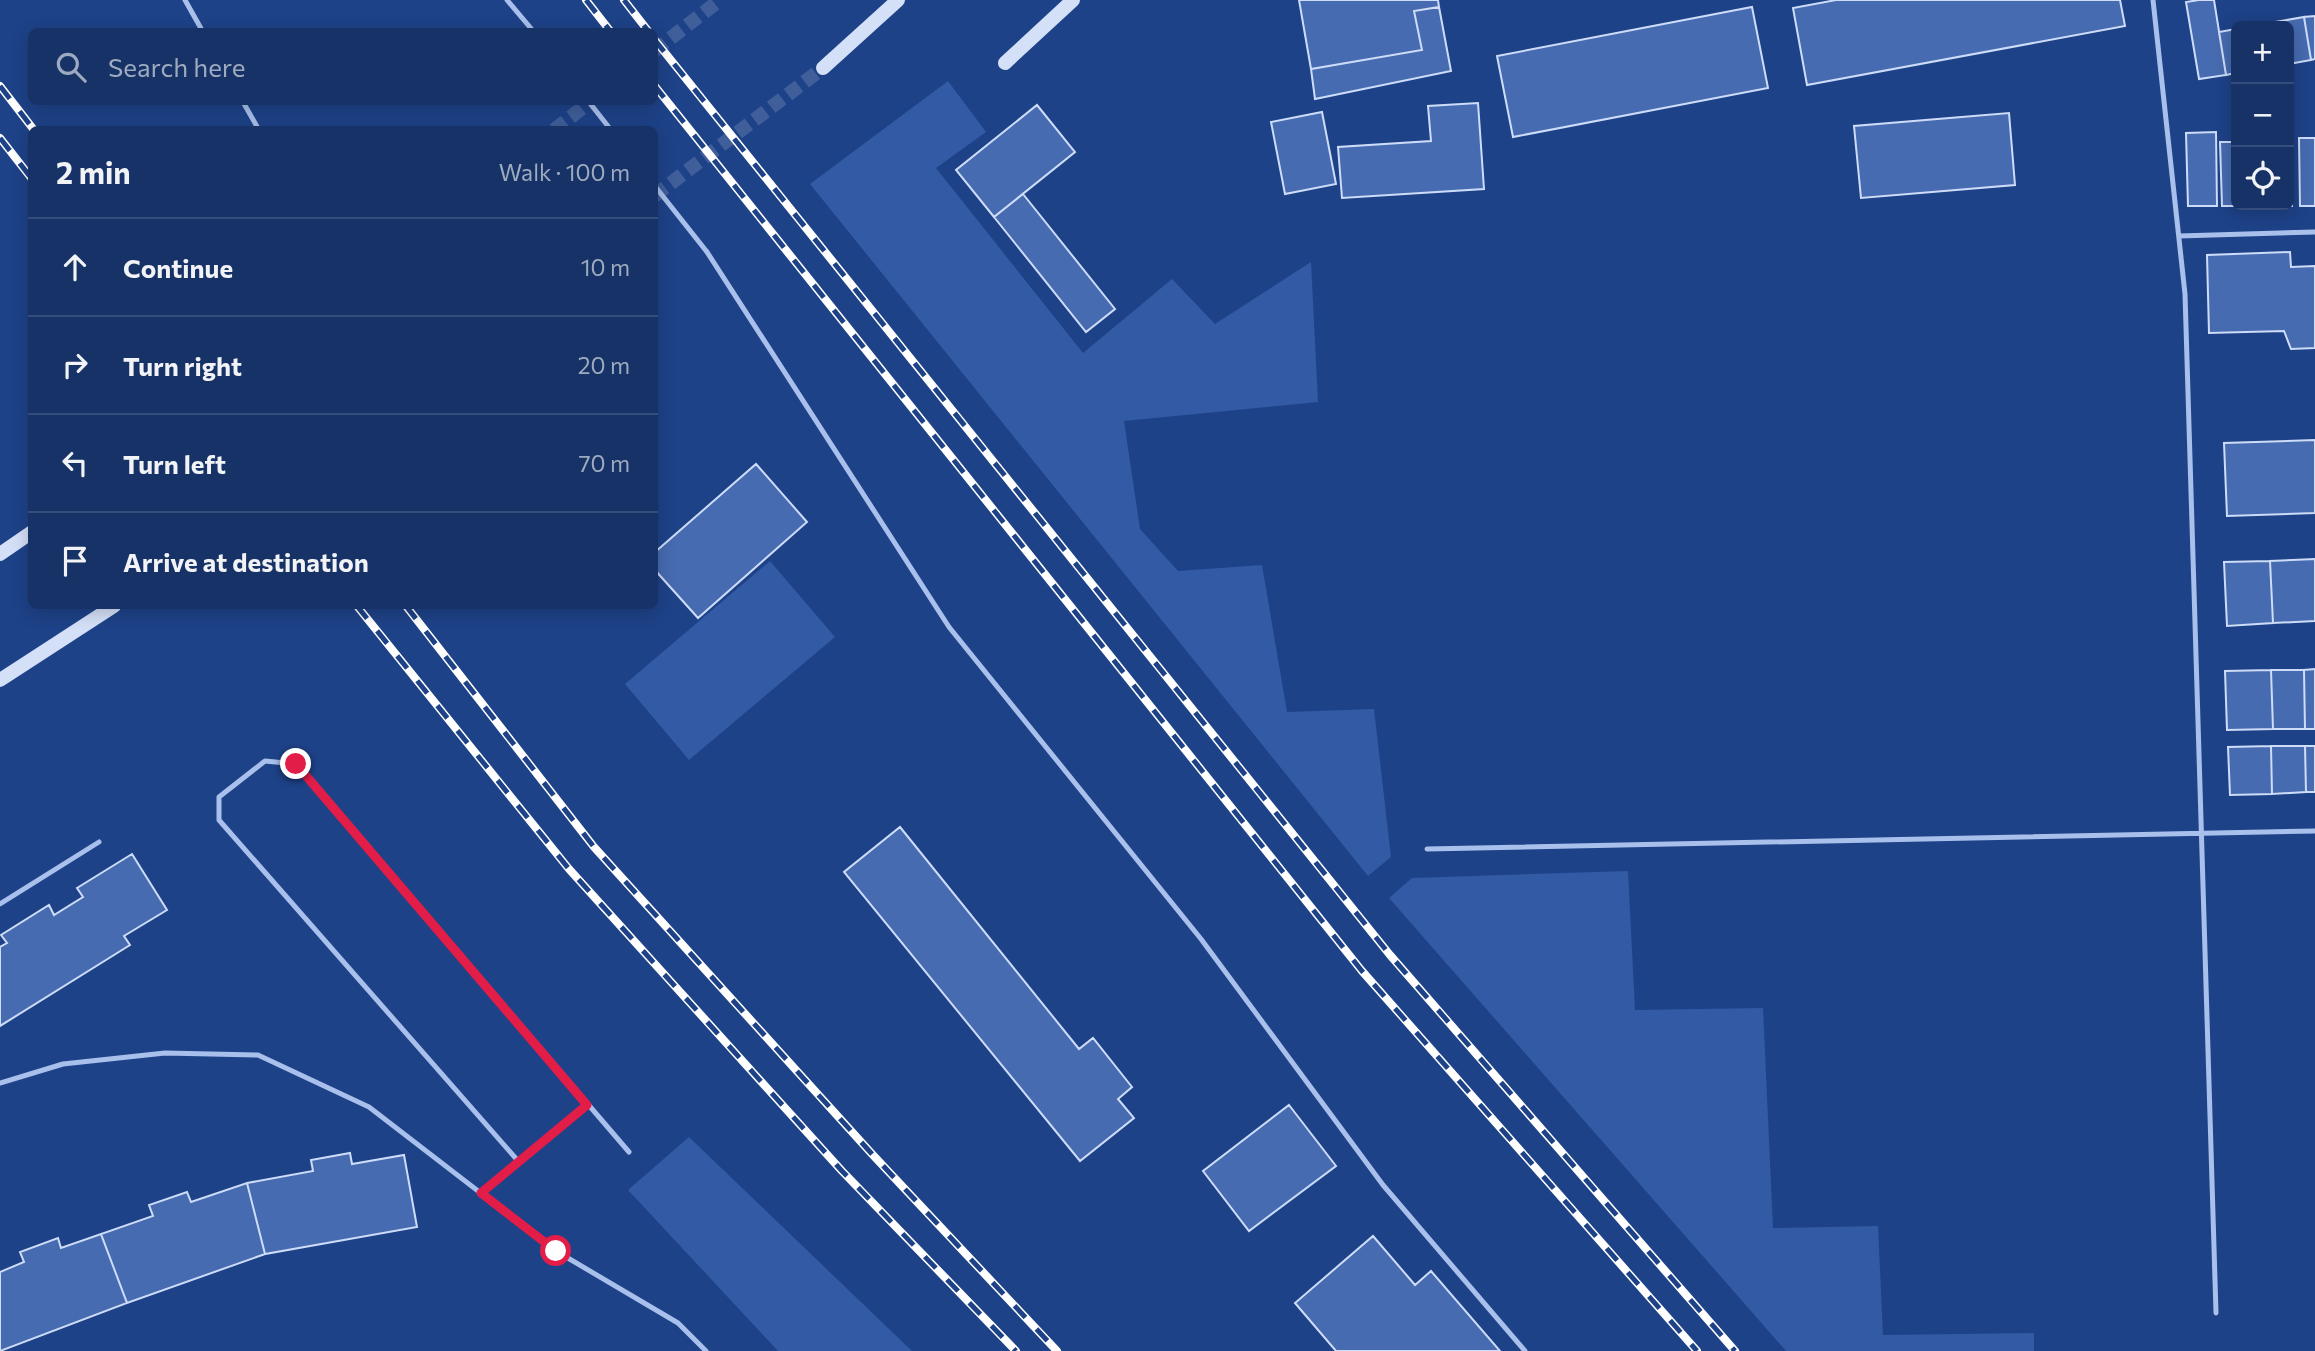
<!DOCTYPE html>
<html lang="en">
<head>
<meta charset="utf-8">
<style>
	body { margin:0; font-family:Commissioner,sans-serif; background:#1f3a6c; color:#f1f3f6 }
	.controls { position:absolute; right:21px; top:21px; display:grid; overflow:hidden; border-radius:10px; box-shadow:0 4px 18px #0003 }
	.controls button { width:63px; height:63px; display:grid; place-items:center; padding:0; border:0; border-bottom:2px solid #354d7a; background:#163266; color:#f1f3f6; font:35px sans-serif }
	.stop { position:absolute; width:21px; height:21px; margin:-16px; border:5px solid #e11d48; border-radius:50%; background:#fff }
	.stop.end { background:#e11d48; border-color:#fff; box-shadow:0 2px 7px #0008 }
	.list { margin:0; padding:0; list-style:none }
	h2 { display:flex; justify-content:space-between; align-items:center; height:91px; margin:0; padding:0 28px; font-size:30px }
	h2 small { font-size:23px; font-weight:400; color:#9eaabf }
	.list li { display:grid; grid-template-columns:46px 1fr auto; gap:21px; align-items:center; box-sizing:border-box; height:98px; padding:0 28px; border-top:2px solid #354d7a }
	.list b { display:block; font-size:26px; white-space:nowrap }
	.list em { font-size:23px; font-style:normal; color:#9eaabf }
	.icon { flex:none; width:38px; height:38px; fill:none; stroke:currentColor; stroke-width:2; stroke-linecap:round; stroke-linejoin:round }
	.map { position:relative; flex:none; width:2315px; height:1351px; overflow:hidden }
	.search { position:absolute; background:#163266; box-shadow:0 4px 18px #0003; left:28px; top:28px; width:630px; height:77px; display:flex; align-items:center; gap:18px; box-sizing:border-box; padding:0 24px; border-radius:10px; color:#9eaabf; font-size:26px }
	.panel { position:absolute; background:#163266; box-shadow:0 4px 18px #0003; left:28px; top:126px; width:630px; height:483px; border-radius:10px }
	.map>svg:first-child { display:block }
</style>
</head>
<body>
<div class="map">
<svg width="2315" height="1351" viewBox="0 0 2315 1351">
	<rect width="100%" height="100%" fill="#1e4288"/>
	<path fill="#325aa5" d="M948,81L986,132L936,168L1083,353L1172,279L1215,324L1311,262L1318,402L1124,421L1140,529L1178,571L1262,565L1287,712L1374,709L1391,857L1368,876L810,184Z
		M770,561L835,637L689,760L625,684Z
		M1628,871L1635,1010L1763,1008L1773,1228L1878,1226L1883,1335L2034,1333V1351H1786L1389,898L1412,878Z
		M689,1137L912,1351H778L628,1190Z"/>
	<path fill="#476bb0" stroke="#cddcf8" stroke-width="2" d="M1299,0H1438L1439,7L1414,11L1422,50L1311,69Z
		M1836,0H2120L2125,26L1807,85L1793,8Z
		M2199,0H2214L2226,75L2199,79L2186,2Z
		M1439,7L1451,71L1315,99L1311,69L1422,50L1414,11Z
		M1752,7L1768,88L1513,137L1497,56Z
		M2315,16V59L2311,60L2304,17Z
		M2304,17L2311,60L2289,64V26H2252Z
		M2236,29V73L2226,75L2219,32Z
		M1478,103L1484,189L1342,198L1338,147L1431,141L1428,106Z
		M1037,105L1075,152L994,217L956,170Z
		M1322,112L1336,184L1285,194L1271,122Z
		M2009,113L2015,185L1861,198L1854,126Z
		M2216,132L2217,206H2188L2186,133Z
		M2299,138H2315V206H2300Z
		M2220,142H2236V205H2289L2291,142L2292,206H2222Z
		M1023,194L1115,309L1086,332L994,217Z
		M2290,252L2291,267L2315,266V348L2291,349L2284,331L2209,333L2207,255Z
		M2315,440V513L2227,516L2224,443Z
		M756,464L807,522L698,618L654,569V553Z
		M2315,559V621L2273,623L2270,561Z
		M2270,561L2273,623L2227,626L2224,562Z
		M2315,669V729H2305L2304,670Z
		M2271,670L2273,729L2227,730L2225,671Z
		M2271,670H2304L2305,729H2273Z
		M2271,746L2272,794L2230,795L2228,747Z
		M2271,746H2305L2306,792L2272,794Z
		M2305,746H2315V792H2306Z
		M900,827L1079,1049L1093,1038L1132,1087L1118,1099L1134,1118L1080,1161L844,872Z
		M132,854L167,910L124,936L130,945L0,1026V947L7,943L1,935L49,905L54,915L83,897L77,888Z
		M1289,1105L1336,1166L1249,1231L1203,1171Z
		M350,1153L352,1164L404,1155L417,1227L265,1254L247,1183L313,1171L311,1160Z
		M247,1183L265,1254L127,1303L101,1234L153,1216L149,1205L187,1192L191,1202Z
		M101,1234L127,1303L0,1351V1272L24,1262L20,1252L58,1238L61,1248Z
		M1373,1236L1415,1285L1431,1271L1500,1351H1336L1295,1303Z"/>
	<g fill="none" stroke-linecap="round" stroke-linejoin="round">
		<path stroke="#405e9a" stroke-width="14" stroke-dasharray="14 7" stroke-linecap="butt" d="M654,51L720,0
			M554,130L590,102
			M654,196L823,68"/>
		<path stroke="#a8c0eb" stroke-width="5" d="M185,0L203,32
			M507,0L534,32
			M2153,0L2185,294L2216,1313
			M243,102L259,130
			M2179,236L2315,232
			M707,252L949,627L1201,939L1383,1185L1525,1351
			M1427,849L2315,831
			M0,904L99,842
			M0,1083L63,1064L165,1053L258,1055L369,1107L556,1251L678,1323L706,1351
			M519,1162L219,820V797L265,761L296,764L629,1152
			M481,1193L587,1105"/>
		<path stroke="#d4e0f8" stroke-width="14" d="M1005,63L1073,0
			M823,68L898,0
			M0,554L32,532
			M0,680L114,606"/>
		<g stroke="#fff" stroke-width="8">
			<path id="rail" d="M586,0L611,32
				M624,0L649,32
				M654,39L1390,955L1735,1351
				M654,85L1362,971L1697,1351
				M0,86L34,130
				M0,138L32,179
				M357,606L569,869L842,1171L1016,1351
				M406,606L594,847L872,1154L1057,1351"/>
		</g>
		<use href="#rail" stroke="#1e4288" stroke-width="5" stroke-dasharray="16" stroke-linecap="butt"/>
		<path stroke="#a8c0eb" stroke-width="5" d="M589,102L611,130
			M654,185L707,252"/>
	</g>
	<g fill="none" stroke-linecap="round" stroke-linejoin="round">
		<path stroke="#e11d48" stroke-width="9" d="M296,764L587,1105L481,1193L556,1251"/>
	</g>
</svg>
<div class="controls">
<button>+</button>
<button>−</button>
<button><svg class="icon" aria-label="locate" viewBox="0 0 24 24"><circle cx="12" cy="12" r="6"/><path d="M12 2v4M12 18v4M2 12h4M18 12h4"/></svg></button>
</div>
<div class="stop" style="left:556px;top:1251px"></div>
<div class="stop end" style="left:296px;top:764px"></div>
<div class="search"><svg class="icon" aria-label="search" viewBox="0 0 24 24"><circle cx="10" cy="10" r="6"/><path d="M15 15l6 6"/></svg>Search here</div>
<section class="panel">
<h2>2 min<small>Walk · 100 m</small></h2>
<ul class="list">
<li><svg class="icon" aria-label="ahead" viewBox="0 0 24 24"><path d="M12 20V5M6 11l6-6 6 6"/></svg><div><b>Continue</b></div><em>10 m</em></li>
<li><svg class="icon" aria-label="right" viewBox="0 0 24 24"><path d="M7 20v-9h11M14 6l5 5-5 5"/></svg><div><b>Turn right</b></div><em>20 m</em></li>
<li><svg class="icon" aria-label="left" viewBox="0 0 24 24"><path d="M17 20v-9H6M10 6l-5 5 5 5"/></svg><div><b>Turn left</b></div><em>70 m</em></li>
<li><svg class="icon" aria-label="arrive" viewBox="0 0 24 24"><path d="M6 21V4h12l-3 4 3 4H6"/></svg><div><b>Arrive at destination</b></div></li>
</ul>
</section>
</div>
</body>
</html>
